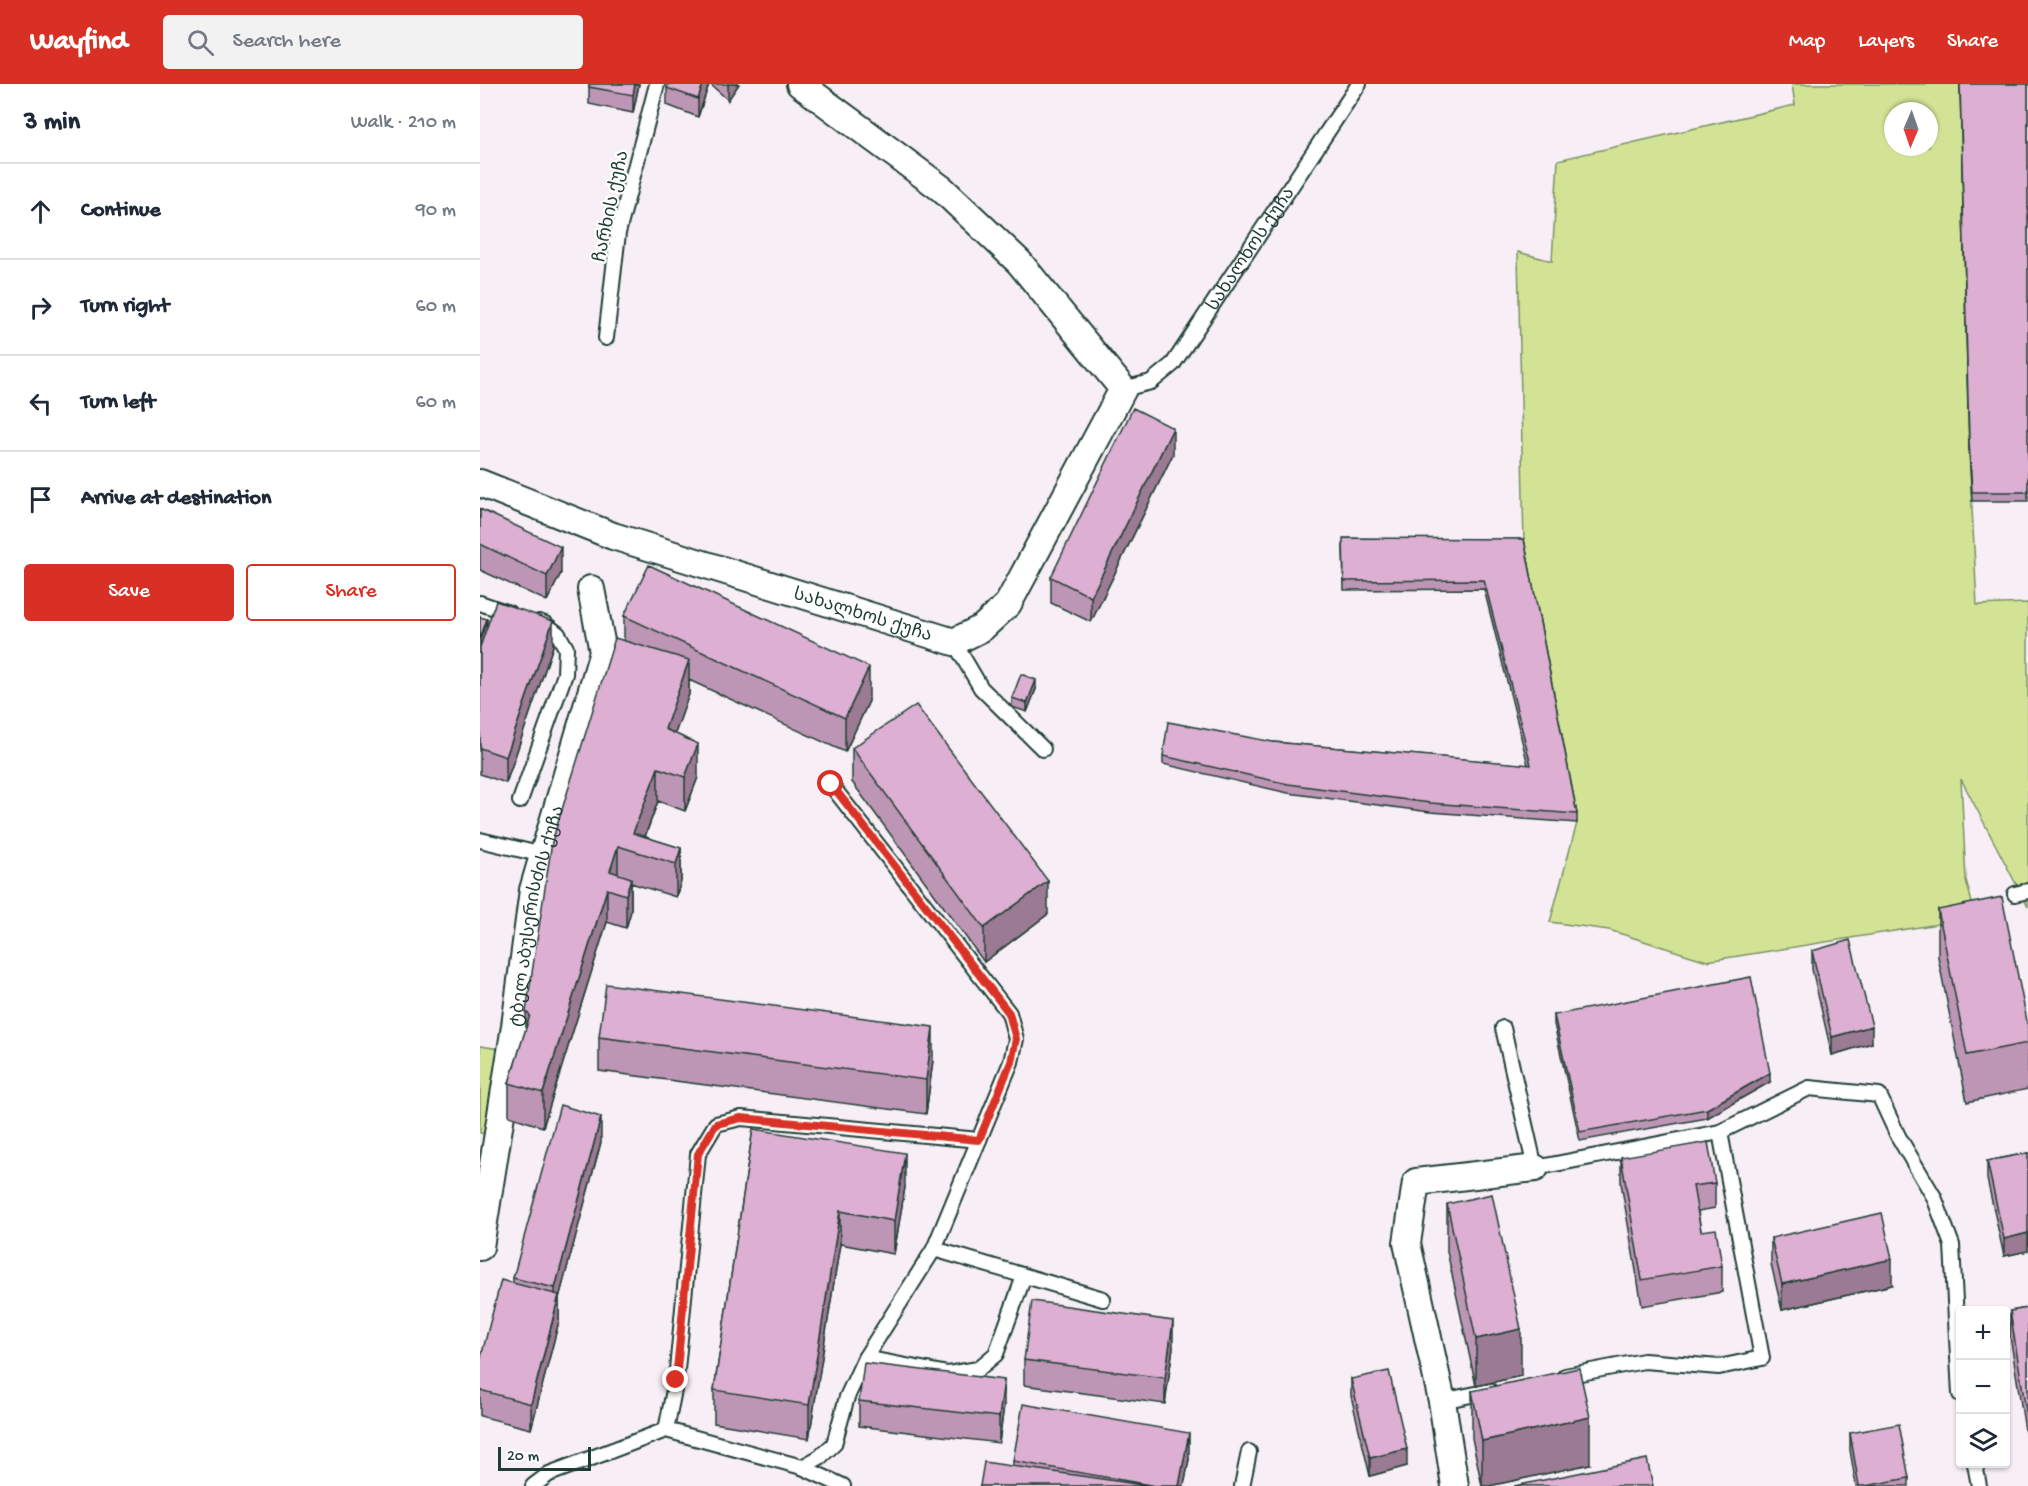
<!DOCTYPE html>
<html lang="en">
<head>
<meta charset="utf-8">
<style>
	body { margin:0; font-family:"Gochi Hand","Noto Sans Georgian",sans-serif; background:#f2f2f3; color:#1f2937 }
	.controls { position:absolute; right:18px; bottom:18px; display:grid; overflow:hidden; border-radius:6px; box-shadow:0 2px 4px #0004 }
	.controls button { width:54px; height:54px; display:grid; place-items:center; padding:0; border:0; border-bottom:2px solid #e0e1e3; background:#fff; color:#1f2937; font:30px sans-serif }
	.compass { position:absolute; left:1404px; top:18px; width:54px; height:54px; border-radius:50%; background:#fff; box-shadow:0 2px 4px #0004; rotate:182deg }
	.scale { position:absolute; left:18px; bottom:15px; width:93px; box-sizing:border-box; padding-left:6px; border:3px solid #1f3d34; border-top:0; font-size:16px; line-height:21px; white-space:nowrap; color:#1f3d34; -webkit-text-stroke:4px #fff; paint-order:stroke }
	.stop { position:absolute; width:18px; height:18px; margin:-14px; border:4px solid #d93025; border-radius:50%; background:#fff }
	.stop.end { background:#d93025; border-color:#fff; box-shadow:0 2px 6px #0008 }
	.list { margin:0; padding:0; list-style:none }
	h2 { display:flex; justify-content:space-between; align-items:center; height:78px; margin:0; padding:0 24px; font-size:26px }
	h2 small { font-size:20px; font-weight:400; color:#747a83 }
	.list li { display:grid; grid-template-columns:39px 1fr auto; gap:18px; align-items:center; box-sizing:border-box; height:96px; padding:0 24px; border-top:2px solid #e0e1e3 }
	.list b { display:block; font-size:22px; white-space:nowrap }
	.list em { font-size:20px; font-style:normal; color:#747a83 }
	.actions { display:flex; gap:12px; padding:18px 24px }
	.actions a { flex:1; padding:14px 0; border:2px solid #d93025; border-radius:6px; text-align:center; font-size:21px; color:#d93025 }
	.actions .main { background:#d93025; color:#fff }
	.icon { flex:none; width:33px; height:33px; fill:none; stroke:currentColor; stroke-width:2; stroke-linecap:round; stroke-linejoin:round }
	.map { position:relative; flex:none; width:1548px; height:1402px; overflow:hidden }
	header { display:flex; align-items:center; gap:36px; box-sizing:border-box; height:84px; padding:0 30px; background:#d93025; color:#fff }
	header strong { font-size:28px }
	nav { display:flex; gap:33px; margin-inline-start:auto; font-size:21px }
	.search { width:420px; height:54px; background:#f2f2f3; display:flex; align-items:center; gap:15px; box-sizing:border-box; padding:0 21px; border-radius:6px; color:#747a83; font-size:22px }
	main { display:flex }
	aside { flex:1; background:#fff }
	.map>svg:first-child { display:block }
</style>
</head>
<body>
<header>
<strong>Wayfind</strong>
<div class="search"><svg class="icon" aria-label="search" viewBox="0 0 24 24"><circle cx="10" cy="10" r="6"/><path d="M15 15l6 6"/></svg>Search here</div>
<nav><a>Map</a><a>Layers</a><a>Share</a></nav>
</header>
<main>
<aside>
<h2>3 min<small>Walk · 210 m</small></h2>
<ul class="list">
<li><svg class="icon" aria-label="ahead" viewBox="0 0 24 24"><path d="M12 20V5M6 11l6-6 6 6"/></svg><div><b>Continue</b></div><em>90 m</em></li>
<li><svg class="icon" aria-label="right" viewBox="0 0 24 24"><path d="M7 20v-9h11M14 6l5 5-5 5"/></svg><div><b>Turn right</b></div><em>60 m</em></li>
<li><svg class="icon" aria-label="left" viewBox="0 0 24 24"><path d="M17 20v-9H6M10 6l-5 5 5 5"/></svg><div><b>Turn left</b></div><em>60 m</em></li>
<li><svg class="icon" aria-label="arrive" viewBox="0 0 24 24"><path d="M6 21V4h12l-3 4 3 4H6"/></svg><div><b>Arrive at destination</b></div></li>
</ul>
<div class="actions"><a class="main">Save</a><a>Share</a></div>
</aside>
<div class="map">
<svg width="1548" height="1402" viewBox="0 0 1548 1402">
	<rect width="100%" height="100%" fill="#f8eff6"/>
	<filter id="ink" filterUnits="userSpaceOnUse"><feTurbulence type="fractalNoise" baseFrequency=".0167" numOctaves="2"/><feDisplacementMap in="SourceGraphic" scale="12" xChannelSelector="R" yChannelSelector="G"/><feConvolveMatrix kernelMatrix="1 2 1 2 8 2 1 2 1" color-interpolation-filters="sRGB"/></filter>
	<g filter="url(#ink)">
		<path fill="#d3e396" stroke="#799065" stroke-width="1.5" fill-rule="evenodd" d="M1312,0H1480L1489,366L1497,521L1548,519V823L1481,695L1486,796L1496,834L1227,877L1129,846L1070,838L1097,739L1044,463L1038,168L1072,177L1078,76L1315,21ZM1413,27H1449V63H1413Z
			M0,962L20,965L5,1050L0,1049Z"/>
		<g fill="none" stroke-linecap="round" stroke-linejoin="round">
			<g stroke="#1f3d34" stroke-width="18">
				<g id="lane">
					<path d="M126,254L138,149L177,0"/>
					<path id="s1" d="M643,305L671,298L693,280L879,0"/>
					<path d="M0,519L29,529"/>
					<path d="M474,558L501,604L563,665"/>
					<path d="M40,717L85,590L86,564L78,550L65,540L59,538"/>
					<path d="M0,756L63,771"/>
					<path d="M1535,810L1548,807"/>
					<path d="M1023,944L1055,1084L1240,1048L1329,1004L1399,1011L1418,1052L1454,1113L1472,1161L1480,1310"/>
					<path d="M454,1165L623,1215"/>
					<path d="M385,1274L468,1290L498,1285L516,1270L544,1192"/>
					<path d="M1085,1292L1164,1277L1239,1283L1282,1274L1240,1048"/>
					<path d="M962,1317L1010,1307"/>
					<path d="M186,1346L196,1296L218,1070L236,1040L261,1034L499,1056"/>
					<path d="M1495,1380L1499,1402"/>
					<path d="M322,1383L363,1402"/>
					<path d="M53,1402L69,1390L186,1346L322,1383L340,1373L354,1360L367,1313L385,1274L454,1165L531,978L536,955L529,929L351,701"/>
					<path d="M762,1402L769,1368"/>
				</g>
			</g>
			<g stroke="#1f3d34" stroke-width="30">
				<g id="street">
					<path id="s2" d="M0,399L133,452L474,558L502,544L528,520L643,305L539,178L462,105L320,0"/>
					<path id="s3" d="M0,1163L35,942L53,806L123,568L111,505"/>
					<path d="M975,1402L962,1317L927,1159L936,1098L1055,1084"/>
				</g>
			</g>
			<use href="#lane" stroke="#fff" stroke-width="14"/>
			<use href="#street" stroke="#fff" stroke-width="26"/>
		</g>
		<path fill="#be96b5" stroke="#1f3d34" stroke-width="1.5" d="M109,0H159L153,29L109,20Z
			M188,0H229L218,33L187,21V4Z
			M230,0H259L248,16Z
			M1480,0H1548V417H1492L1489,366Z
			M693,370L611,538L571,519V493Z
			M0,425L81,489L67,517L0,486Z
			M1044,455L1097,730V739L950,728L808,709L683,680V672L793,658L1048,681L1004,505L864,506L863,462Z
			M144,532L389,617L365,668L209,596V610L195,649L218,693L205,727L178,717L165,753L201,764V797L196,813L151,799V827L146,844L127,838L63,1043L29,1032V999L46,945V928L144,557Z
			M0,533L7,543L73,562L26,699L0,690Z
			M556,605L547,628L532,623V614Z
			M372,664L568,830L504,878L372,698Z
			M1458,826L1548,942V1005L1487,1018L1458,873Z
			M1332,867L1392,959L1352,971L1332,885Z
			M1074,931L1290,998L1227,1034L1100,1057L1074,940Z
			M119,953L453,976L446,1030L119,987Z
			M273,1045L425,1103L414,1170L360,1160L329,1355L234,1339V1306Z
			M121,1058L79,1214V1237L51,1345L0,1332V1277L33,1199V1194Z
			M1548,1069V1167L1524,1172L1507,1095V1077Z
			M1141,1073L1235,1099V1124L1218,1127L1221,1147L1242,1182V1208L1162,1222L1141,1099Z
			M967,1120L1041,1292L996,1302L967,1167Z
			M1291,1154L1412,1201L1302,1226L1291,1180Z
			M1548,1224V1365L1530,1252V1227Z
			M693,1263L685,1320L544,1301V1276Z
			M871,1295L927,1382L890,1392L871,1312Z
			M992,1307L1110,1380L1009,1402H1002L992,1354Z
			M379,1317L524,1321L519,1359L379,1342Z
			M1370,1349L1429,1394V1402H1376L1370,1366Z
			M709,1375L704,1402H500L533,1382V1377Z"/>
		<path fill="#9b7a93" stroke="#1f3d34" stroke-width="1.5" d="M155,0H159L153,29V11Z
			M223,0H229L218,33V15Z
			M248,0H259L248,16Z
			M693,344V370L611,538V513Z
			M81,463V489L67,517V492Z
			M7,535V569L0,588V555Z
			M73,537V562L26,699V673Z
			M209,576V610L185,678V645Z
			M389,583V617L365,668V634Z
			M556,596V605L547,628V619Z
			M218,660V693L205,727V693Z
			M178,684V717L159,768L153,749Z
			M138,762V795L130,787Z
			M201,764V797L196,813V780Z
			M151,794V827L146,844V811Z
			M568,797V830L504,878V844Z
			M127,805V838L63,1043V1009Z
			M1392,942V959L1352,971V953Z
			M453,943V976L446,1030V996Z
			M1290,989V998L1227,1034V1025Z
			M121,1033V1058L79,1214V1237L51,1345V1320L75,1228V1204Z
			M425,1069V1103L414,1170V1137Z
			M360,1127V1160L329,1355V1321Z
			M1548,1149V1167L1524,1172V1155Z
			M1412,1175V1201L1302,1226V1200Z
			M693,1237V1263L685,1320V1294Z
			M1041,1245V1292L996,1302V1255Z
			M524,1296V1321L519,1359V1333Z
			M1110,1333V1380L1009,1402H1002V1357Z
			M709,1349V1375L704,1402H699Z
			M927,1365V1382L890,1392V1374Z"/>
		<path fill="#ddafd2" stroke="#1f3d34" stroke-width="1.5" d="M109,0H155L153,11L109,3Z
			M188,0H223L218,15L187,4Z
			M1480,0H1548V408H1492L1489,357Z
			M653,324L693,344L611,513L571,493Z
			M0,425L81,463L67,492L0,460Z
			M863,454L1044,455L1097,730L950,719L808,700L683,672L688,638L793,658L1051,681L1004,496L864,497Z
			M169,481L389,583L365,634L144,532Z
			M16,517L73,537L26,673L0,664V563Z
			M0,533L7,535L0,555Z
			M135,554L209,576L185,645L218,660L205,693L178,684L153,749L201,764L196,780L138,762L130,787L151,794L146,811L127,805L63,1009L29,999L50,931L46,928L72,758Z
			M541,590L556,596L547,619L532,614Z
			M436,621L568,797L504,844L372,664Z
			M1522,813L1548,942V959L1487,971L1458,826Z
			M1370,856L1392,942L1352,953L1332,867Z
			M1271,893L1290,989L1227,1025L1100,1048L1074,931Z
			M126,900L453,943L446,996L119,953Z
			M80,1021L121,1033L75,1204L33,1194Z
			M273,1045L425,1069L414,1137L360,1127L329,1321L234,1306Z
			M1228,1058L1235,1099L1213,1102L1221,1147L1236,1145L1242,1182L1162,1196L1141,1073Z
			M1548,1069V1149L1524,1155L1507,1077Z
			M1012,1110L1041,1245L996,1255L967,1120Z
			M1402,1129L1412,1175L1302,1200L1291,1154Z
			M21,1196L79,1211L51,1320L0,1306V1277Z
			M552,1217L693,1237L685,1294L544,1276Z
			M1548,1224V1339L1530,1227Z
			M384,1279L524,1296L519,1333L379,1317Z
			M1099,1284L1110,1333L1002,1357L992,1307Z
			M909,1287L927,1365L890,1374L871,1295Z
			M543,1320L709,1349L699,1402H676L533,1377Z
			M1419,1340L1429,1394L1385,1402H1379L1370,1349Z
			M1167,1375L1173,1402H1034Z
			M504,1378L670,1402H500Z"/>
	</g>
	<g fill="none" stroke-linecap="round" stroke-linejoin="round" filter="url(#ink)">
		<path stroke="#d93025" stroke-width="8" d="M196,1296L218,1070L236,1040L261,1034L499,1056L531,978L536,955L529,929L351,700"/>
	</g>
	<g text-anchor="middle" stroke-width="4.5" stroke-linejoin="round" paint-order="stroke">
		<g font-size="18" fill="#1f3d34" stroke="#fff">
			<text transform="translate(130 122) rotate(-78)" y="6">ჩარხის ქუჩა</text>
			<text dy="6" stroke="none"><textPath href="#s1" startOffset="196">სახალხოს ქუჩა</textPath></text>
			<text dy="6" stroke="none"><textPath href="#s2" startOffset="405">სახალხოს ქუჩა</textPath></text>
			<text dy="6" stroke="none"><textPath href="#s3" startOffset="336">ტბელ აბუსერისძის ქუჩა</textPath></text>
		</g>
	</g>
</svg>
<div class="controls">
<button>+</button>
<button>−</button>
<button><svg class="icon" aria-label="layers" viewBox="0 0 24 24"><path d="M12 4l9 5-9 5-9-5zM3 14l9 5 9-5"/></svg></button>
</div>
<svg class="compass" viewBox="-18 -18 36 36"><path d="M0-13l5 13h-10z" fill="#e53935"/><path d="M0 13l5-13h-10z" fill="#747a83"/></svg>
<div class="scale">20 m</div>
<div class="stop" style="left:351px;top:700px"></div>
<div class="stop end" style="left:196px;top:1296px"></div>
</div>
</main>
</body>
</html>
